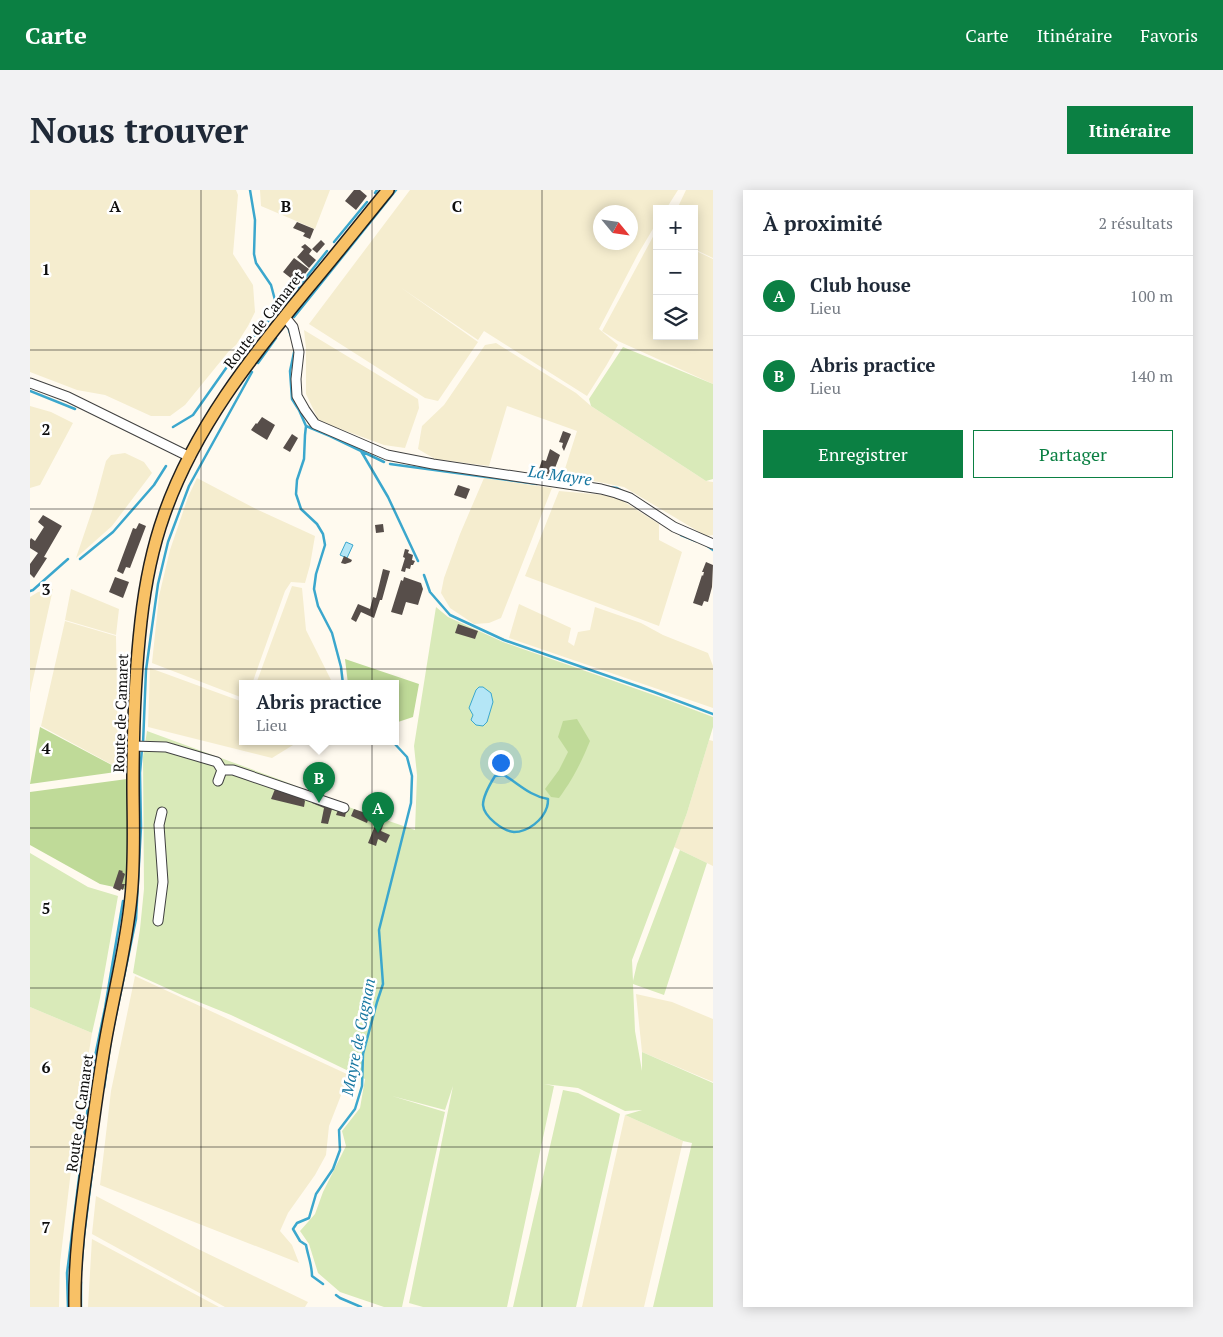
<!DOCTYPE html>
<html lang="fr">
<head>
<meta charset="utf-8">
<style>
	body { margin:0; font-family:"PT Serif",serif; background:#f2f2f3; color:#1f2937 }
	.controls { position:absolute; right:15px; top:15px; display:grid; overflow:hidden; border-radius:0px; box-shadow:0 2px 12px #0003 }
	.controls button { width:45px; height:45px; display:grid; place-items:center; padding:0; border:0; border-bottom:1px solid #e0e1e3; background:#fff; color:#1f2937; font:25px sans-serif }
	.compass { position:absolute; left:563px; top:15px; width:45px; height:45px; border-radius:50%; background:#fff; box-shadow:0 2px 12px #0003; rotate:119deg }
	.you { position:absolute; left:470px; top:572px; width:18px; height:18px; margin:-12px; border:4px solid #fff; border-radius:50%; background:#1a73e8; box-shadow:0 0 0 8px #1a73e833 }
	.badge { display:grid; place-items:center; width:32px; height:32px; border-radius:50%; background:#0b8043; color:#fff; font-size:16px; font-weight:700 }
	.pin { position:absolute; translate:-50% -41px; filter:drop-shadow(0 1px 2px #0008) }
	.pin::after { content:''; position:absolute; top:26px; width:18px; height:15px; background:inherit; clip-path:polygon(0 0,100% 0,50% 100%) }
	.popup { position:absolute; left:209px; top:490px; width:160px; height:65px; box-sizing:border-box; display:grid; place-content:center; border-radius:0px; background:#fff; filter:drop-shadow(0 1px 4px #0005); font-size:16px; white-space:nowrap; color:#747a83 }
	.popup b { font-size:19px; color:#1f2937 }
	.popup::after { content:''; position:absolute; left:50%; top:100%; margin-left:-10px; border:10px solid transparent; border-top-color:#fff }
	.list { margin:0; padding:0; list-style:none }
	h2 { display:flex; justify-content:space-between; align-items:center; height:65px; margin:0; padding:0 20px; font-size:21px }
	h2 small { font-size:16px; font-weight:400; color:#747a83 }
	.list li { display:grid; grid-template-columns:32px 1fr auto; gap:15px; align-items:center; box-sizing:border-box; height:80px; padding:0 20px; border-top:1px solid #e0e1e3 }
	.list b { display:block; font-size:19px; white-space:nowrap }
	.list p { margin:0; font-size:16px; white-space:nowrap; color:#747a83 }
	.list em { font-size:16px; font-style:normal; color:#747a83 }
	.actions { display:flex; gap:10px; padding:15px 20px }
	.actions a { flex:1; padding:11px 0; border:1px solid #0b8043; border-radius:0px; text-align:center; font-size:18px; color:#0b8043 }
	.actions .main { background:#0b8043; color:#fff }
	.icon { flex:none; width:28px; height:28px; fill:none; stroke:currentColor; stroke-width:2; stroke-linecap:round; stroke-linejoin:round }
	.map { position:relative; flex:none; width:683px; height:1117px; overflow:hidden; border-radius:0px }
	header { display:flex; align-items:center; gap:30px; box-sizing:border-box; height:70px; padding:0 25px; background:#0b8043; color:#fff }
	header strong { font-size:24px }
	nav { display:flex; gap:28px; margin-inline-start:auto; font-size:18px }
	.intro { display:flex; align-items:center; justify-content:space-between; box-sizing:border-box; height:120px; padding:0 30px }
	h1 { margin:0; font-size:35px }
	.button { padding:12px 22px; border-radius:0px; background:#0b8043; color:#fff; font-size:18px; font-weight:700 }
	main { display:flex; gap:30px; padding:0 30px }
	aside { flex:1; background:#fff; border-radius:0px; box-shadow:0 2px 12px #0003 }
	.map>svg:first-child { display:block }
</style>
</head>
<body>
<header>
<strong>Carte</strong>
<nav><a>Carte</a><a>Itinéraire</a><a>Favoris</a></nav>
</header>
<div class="intro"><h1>Nous trouver</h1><a class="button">Itinéraire</a></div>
<main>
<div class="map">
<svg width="683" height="1117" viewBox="0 0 683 1117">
	<rect width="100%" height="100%" fill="#fffaef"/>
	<path fill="#f5edcf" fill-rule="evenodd" d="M0,0H206L208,5L203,64L223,95L225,122L218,136L206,155L199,161L155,215L140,226H121L75,205L47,200L0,182Z
		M230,0H300L285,39L231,16Z
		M380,0H648L636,19H627V32L608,64L569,139L588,155L576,176L557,206L454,141L448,150L370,97L448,152L408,211L395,208L279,134ZM570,22H600V52H570Z
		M656,0H683V68L664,59V19H647Z
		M625,43H627V146H664V60L683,69V194L588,151L572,141Z
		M274,140L388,209L389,218L375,258L354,255L289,231L276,204V158Z
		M466,153L546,203L561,216L676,291L683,292V345L676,346L594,297L533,285L547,241L477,216L459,276L405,269L388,259L392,236L414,215L455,155Z
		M0,216L21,222L43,233L10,295L0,298Z
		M95,263L114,272L122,283L82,336L46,368L65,312L76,271L81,265Z
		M167,288L226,319L285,346L280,375L275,393L261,392L255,401L222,494H213V508L122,473L129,406L140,360L158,307Z
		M454,288L522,298L471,428L459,433L444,434L420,418L411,403L414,388L430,344Z
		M529,301L585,306L629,334V350L652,362L629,436L495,386Z
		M262,396L272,398L276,440L303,494H226Z
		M23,399L0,503V407L8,402Z
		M41,399L89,419L86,445L35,430Z
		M489,414L541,438L538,452L544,456L548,442L560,440L565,417L611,433L633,445L678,463L683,476V518L479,448Z
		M35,431L86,446L88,578L11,536Z
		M120,478L213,512V552H268L242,568L118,537Z
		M679,550L683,551V676L644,657L657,623Z
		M105,786L319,885L299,936L296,965L285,985L258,1023L250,1041L262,1055L269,1073L70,995L81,901Z
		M606,804L642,812L683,829V892L612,862Z
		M0,817L62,843L44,955L30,1073L29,1117H0Z
		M595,925L653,951L614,1117H552Z
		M66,1006L170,1060L278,1112L275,1117H195L62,1044Z
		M62,1048V1049L189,1117H58Z"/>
	<path fill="#d9eab9" d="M593,157L683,194V289L676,291L561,216L559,209Z
		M406,417L418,427L473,452L638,510L683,527V537L657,623L602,770L603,791L607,774L650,660L677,673L634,805L603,794L605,841L612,881V862L683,893V1117H623L662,953L653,951L595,925L612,920L595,921L548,898L514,894L524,896L477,1117H393L379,1113L423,896L415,920L362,906L415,922L372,1117H354L310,1102L288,1083L279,1054L270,1041L285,1024L293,1002L316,956L312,941L330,918L335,889L265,855L201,825L154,806L103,783L110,739L114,699L113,567L117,541L251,590L324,619L385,640L387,585L384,556Z
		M0,663L58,697L88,706L70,808L62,843L0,817Z
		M533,900L548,903L590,924L546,1117H483Z"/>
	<path fill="#bfda98" d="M315,469L389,494L383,527L365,533V494H318Z
		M547,529L560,551C551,573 543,589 529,608L521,607L515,599L529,580L538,562L528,547L533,531Z
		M10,537L93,581L0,594Z
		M97,589L98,700L70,694L0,655V602Z"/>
	<path fill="#b4e6f6" stroke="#3ba7cd" d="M316,352L323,355L317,368L310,365Z
		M449,497H453L461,503L463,512L457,532L453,536L446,535L441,530L443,525L439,518L446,500Z"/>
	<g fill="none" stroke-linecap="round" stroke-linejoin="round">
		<path stroke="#3ba7cd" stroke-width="2.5" d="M220,0L225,30L224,64L226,73L241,95L245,110L249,119
			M345,3L347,0
			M304,52L337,12
			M250,118L262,105L297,61
			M264,127L366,0
			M257,134L261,146
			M265,158L260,181L262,209L269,220L276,236L275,245L274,269L267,290L266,304L271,319L287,334L293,344L295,355L286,384L284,399L288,416L302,443L311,477L313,494
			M228,173L246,148
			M0,201L45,219
			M276,236L300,246L354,272
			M143,237L163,225L199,174L250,118
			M331,261L358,307L388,371
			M360,274L507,294
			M578,297L587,298L594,302
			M651,345L666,351
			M676,355L683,360
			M50,369L83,342L124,295L136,276
			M394,385L400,402L420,425L474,450L624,502L683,524
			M0,401L3,400L38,369
			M113,554L116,480L128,394L138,352L159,296L222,182
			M474,585C489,594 500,606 518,609C518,612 518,614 517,617C513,630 498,642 484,642C473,641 454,627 453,615C453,606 460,594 465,586Z
			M74,898L81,849L106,729L111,637L110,583L112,559
			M51,1081L54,1046L68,935
			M51,1092V1117
			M293,1094L282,1086C282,1075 278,1066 276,1055L270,1051L263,1039L267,1033L279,1028L286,1004L303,979L310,960L309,940L325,919L332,896L333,864L347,812L353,794L349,740L381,613L382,586L377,567L363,552
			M306,1105L310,1108L331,1117
			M38,1117L37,1083L39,1068L63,876L75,818L93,711"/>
	</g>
	<path fill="#574e4a" d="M324,0H330L337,6L326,20L315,11Z
		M267,32L284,39L280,49L273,46L275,43L263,38Z
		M291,50L295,54L287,63L282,59Z
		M275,54L282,60L279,64L286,70L279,78L267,67L274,59L271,57Z
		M264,68L279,79L262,100L256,96L262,89L253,82Z
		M232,227L245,235L237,250L221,240L226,233L227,234Z
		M533,241L541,244L534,261L532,257L533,253L529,252Z
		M262,244L268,248L260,262L253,258Z
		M520,259L530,265L522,286L516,283L514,287L505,284L507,280L512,282L513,280L509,279L512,270L516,271Z
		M428,295L440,299L436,309L424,305Z
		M13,325L32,336L14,367L17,368L4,388L0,384V374L8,363L0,358V350L1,348L5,351L14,337L8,332Z
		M109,333L116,336L100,378L96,377L93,384L87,381L103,338L106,339Z
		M353,334L354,342L346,343L345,335Z
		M375,359L379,360L378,363L383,365L382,370L385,371L383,375H381L380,379L376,378L375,382L371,381L375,368L373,367Z
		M314,366L322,370L321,372L315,374L311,373Z
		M676,372L683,375L682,397L678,412L674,411L672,416L663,413L672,385L673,386L674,382H672Z
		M353,379L360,381L352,410H350L344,428L331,422L326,432L321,429L328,414L340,419L343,407L346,408Z
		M85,387L99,392L93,408L79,402Z
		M374,387L391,393L393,399L388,415L376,412L372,425L361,422L371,390L373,391Z
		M428,434L448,441L445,449L425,443Z
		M245,599L272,607L275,611L274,617L241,609Z
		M283,608L296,613L302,619L298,634L291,633L294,618L282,613Z
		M324,619L355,630L351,641L360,645L356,653L348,649L346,656L338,653L346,633L338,630L337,633L321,626Z
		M308,620L316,622L315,627L306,625Z
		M89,680L93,681L92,682L95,684L92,694H95L93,700L91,699L90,701L83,698Z"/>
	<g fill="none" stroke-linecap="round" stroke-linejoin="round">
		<g stroke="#414141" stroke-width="11">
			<path id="minor" d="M255,127L263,137L269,162L266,189L267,206L275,220L285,234L357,265L403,274L571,299L586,303L600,308L644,337L683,354
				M0,193L38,207L160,267
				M103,556L136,557L187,572L192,580L188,591
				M192,580H203L314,618
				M128,731L133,692L129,635L132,622"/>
		</g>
		<g stroke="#1f1f1f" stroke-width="14">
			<path id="major" d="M45,1117C44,1065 52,1013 59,962C65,920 70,878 78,837C86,794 97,751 101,707C105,669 103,630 103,593C103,539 105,484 111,431C115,395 122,359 134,325C164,239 221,167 278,98C305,66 331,33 358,0"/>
		</g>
		<use href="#minor" stroke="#fff" stroke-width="9"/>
		<use href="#major" stroke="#f8c166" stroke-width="11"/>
	</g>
	<path fill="none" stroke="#0e0e0e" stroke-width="1" stroke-opacity="0.55" d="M171,0V1117M342,0V1117M512,0V1117M0,160H683M0,319H683M0,479H683M0,638H683M0,798H683M0,957H683"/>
	<g text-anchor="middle" stroke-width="5" stroke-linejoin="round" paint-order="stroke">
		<g font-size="15" fill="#0e0e0e" stroke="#fff">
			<text transform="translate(234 130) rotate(-52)" y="5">Route de Camaret</text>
			<text transform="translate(91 523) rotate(-88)" y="5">Route de Camaret</text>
			<text transform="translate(50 923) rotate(-82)" y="5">Route de Camaret</text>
		</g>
		<g font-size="16" font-style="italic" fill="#1777a1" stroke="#fff">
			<text transform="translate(530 285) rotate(8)" y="6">La Mayre</text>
			<text transform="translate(328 847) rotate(-79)" y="6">Mayre de Cagnan</text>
		</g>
	</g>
	<g font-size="16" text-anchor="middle" font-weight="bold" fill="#0e0e0e" stroke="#fff" stroke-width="5" stroke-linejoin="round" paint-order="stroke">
		<text x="85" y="22">A</text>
		<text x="256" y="22">B</text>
		<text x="427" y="22">C</text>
		<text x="16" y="85">1</text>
		<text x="16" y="245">2</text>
		<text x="16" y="405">3</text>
		<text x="16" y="564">4</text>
		<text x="16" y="724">5</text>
		<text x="16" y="883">6</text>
		<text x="16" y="1043">7</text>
	</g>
</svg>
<div class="controls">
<button>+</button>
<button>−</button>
<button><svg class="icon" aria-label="layers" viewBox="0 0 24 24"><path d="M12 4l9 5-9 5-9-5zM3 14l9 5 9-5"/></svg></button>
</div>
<svg class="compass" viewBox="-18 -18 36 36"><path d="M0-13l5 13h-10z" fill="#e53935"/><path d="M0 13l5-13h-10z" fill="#747a83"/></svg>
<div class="you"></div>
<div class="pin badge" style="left:348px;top:643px">A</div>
<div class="pin badge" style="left:289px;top:613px">B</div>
<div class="popup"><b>Abris practice</b>Lieu</div>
</div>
<aside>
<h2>À proximité<small>2 résultats</small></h2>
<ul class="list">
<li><span class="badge">A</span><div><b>Club house</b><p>Lieu</p></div><em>100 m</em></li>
<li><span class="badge">B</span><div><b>Abris practice</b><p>Lieu</p></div><em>140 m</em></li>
</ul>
<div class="actions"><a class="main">Enregistrer</a><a>Partager</a></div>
</aside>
</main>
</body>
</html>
